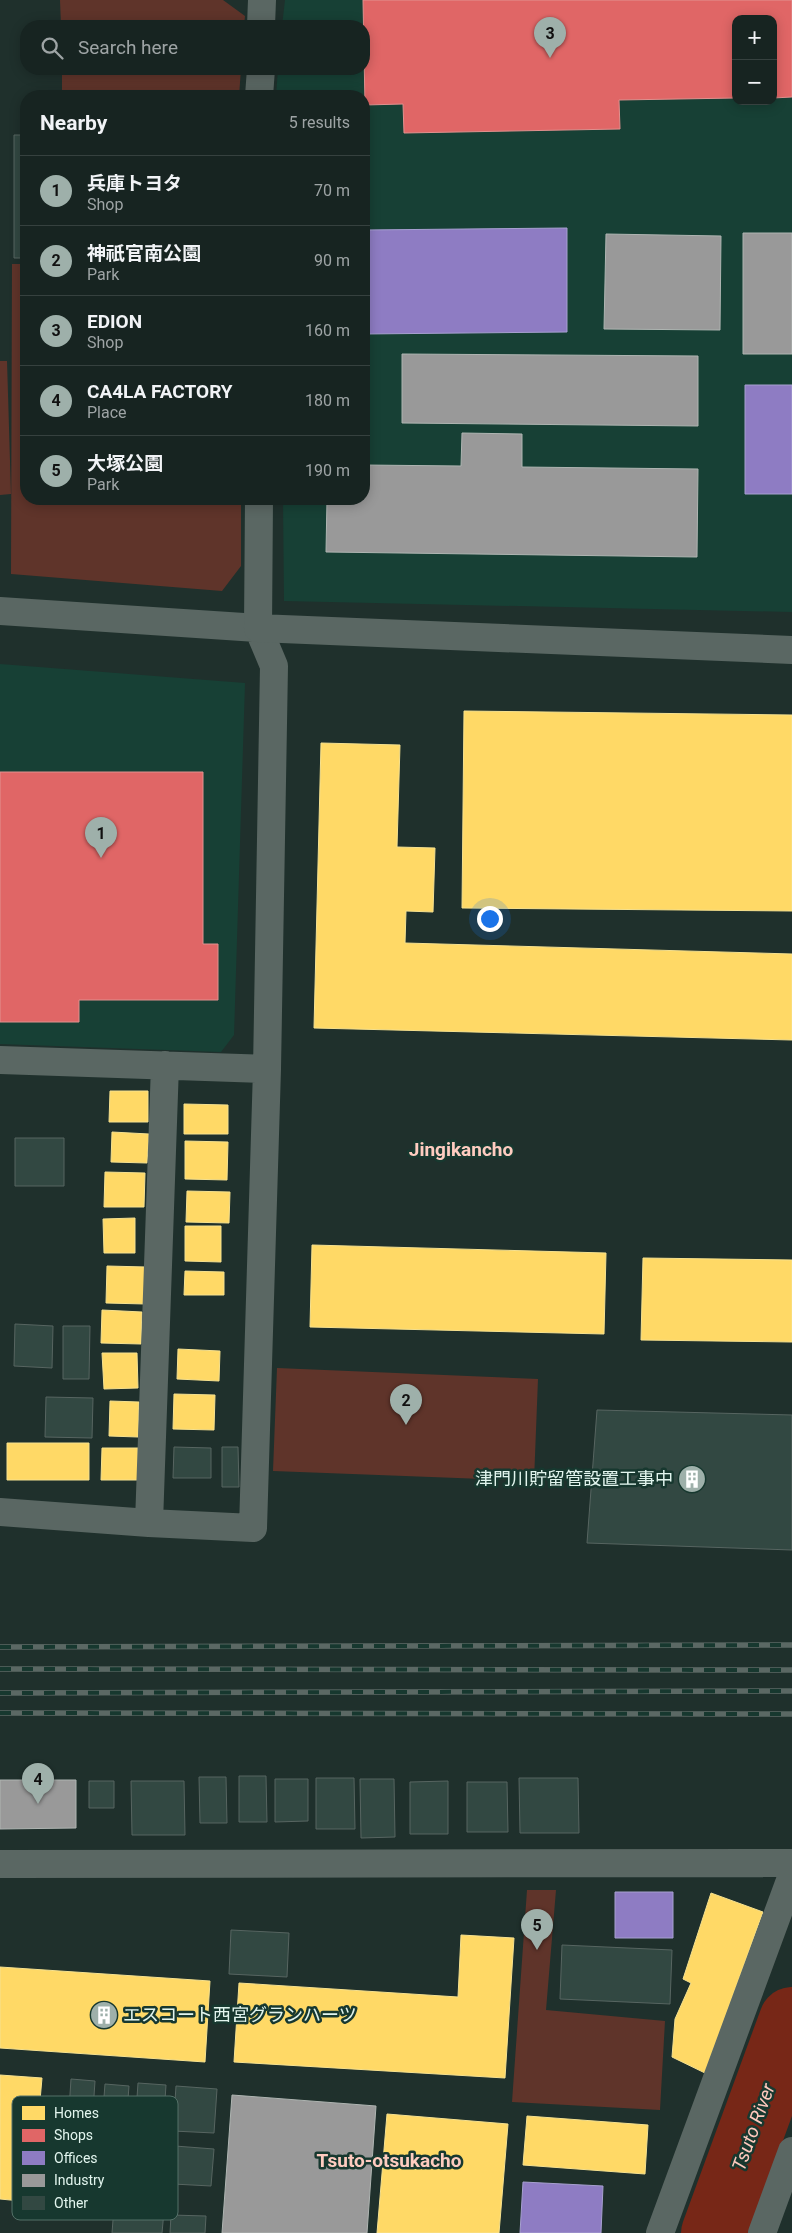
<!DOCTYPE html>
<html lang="en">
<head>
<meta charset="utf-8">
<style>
	body { margin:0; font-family:Roboto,"Noto Sans JP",sans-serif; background:#202c2a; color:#f1f3f6 }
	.controls { position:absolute; right:15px; top:15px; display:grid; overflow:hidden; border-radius:10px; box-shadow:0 2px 12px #0003 }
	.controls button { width:45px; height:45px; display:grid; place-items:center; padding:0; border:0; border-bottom:1px solid #36413f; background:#172421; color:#f1f3f6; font:25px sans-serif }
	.you { position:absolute; left:489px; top:918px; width:18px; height:18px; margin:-12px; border:4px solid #fff; border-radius:50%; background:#1a73e8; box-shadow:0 0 0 8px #1a73e833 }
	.badge { display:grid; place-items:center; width:32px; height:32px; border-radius:50%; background:#9eb0aa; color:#111; font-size:16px; font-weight:700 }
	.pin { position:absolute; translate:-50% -41px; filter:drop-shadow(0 1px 2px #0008) }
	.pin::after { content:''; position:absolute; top:26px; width:18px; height:15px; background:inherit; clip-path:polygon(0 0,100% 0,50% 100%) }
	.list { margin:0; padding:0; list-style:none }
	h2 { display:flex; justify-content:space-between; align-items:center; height:65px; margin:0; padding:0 20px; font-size:21px }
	h2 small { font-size:16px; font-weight:400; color:#9ea4a5 }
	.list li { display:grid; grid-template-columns:32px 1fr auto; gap:15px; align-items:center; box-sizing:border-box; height:70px; padding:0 20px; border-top:1px solid #36413f }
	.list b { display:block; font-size:19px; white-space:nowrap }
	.list p { margin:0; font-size:16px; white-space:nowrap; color:#9ea4a5 }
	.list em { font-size:16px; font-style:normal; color:#9ea4a5 }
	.icon { flex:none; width:28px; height:28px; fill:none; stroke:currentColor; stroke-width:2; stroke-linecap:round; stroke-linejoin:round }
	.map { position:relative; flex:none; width:792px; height:2233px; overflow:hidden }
	.search { position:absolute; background:#172421; box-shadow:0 2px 12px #0003; left:20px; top:20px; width:350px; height:55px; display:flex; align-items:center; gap:12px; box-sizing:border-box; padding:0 18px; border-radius:20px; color:#9ea4a5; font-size:19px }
	.panel { position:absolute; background:#172421; box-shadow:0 2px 12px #0003; left:20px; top:90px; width:350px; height:415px; border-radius:20px }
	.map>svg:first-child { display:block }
</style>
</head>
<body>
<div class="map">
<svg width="792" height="2233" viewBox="0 0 792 2233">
	<rect width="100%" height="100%" fill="#1f302c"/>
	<path fill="#174035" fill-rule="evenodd" d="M285,0H792V612L284,601L283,499H364V96H276L278,69H364V26H282ZM736,19H773V101H736Z
		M0,664L245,683L234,1035L221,1052L0,1044Z"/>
	<path fill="#5f342a" d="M60,0H223L245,16L244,26H61Z
		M62,69H241L239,96H62Z
		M12,264H26V499H241V566L222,591L11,574Z
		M0,361H7L11,494L0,495Z
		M277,1368L538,1379L534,1481L273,1471Z
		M527,1890H556L546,2010L665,2021L660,2110L512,2102Z"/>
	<path fill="#ffd966" stroke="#f6e18f" d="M464,711L792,715V911L462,908Z
		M321,743L400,745L397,847L435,848L433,912L406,911L405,943L792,954V1040L314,1028Z
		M110,1091H148V1122H109Z
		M184,1104L228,1105V1134H184Z
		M112,1132L149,1134L147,1163L111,1162Z
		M185,1141L228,1142L227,1180L185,1179Z
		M105,1172L145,1173L144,1207H104Z
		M187,1191L230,1192L229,1223L186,1222Z
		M135,1218V1253H104L103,1219Z
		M185,1226H221V1262L185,1261Z
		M312,1245L606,1253L604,1334L310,1327Z
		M643,1258L792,1260V1342L641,1340Z
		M107,1266L146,1267L145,1304L106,1303Z
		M185,1271L224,1272V1295H184Z
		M102,1310L142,1312L141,1344L101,1343Z
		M178,1349L220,1351L219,1381L177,1379Z
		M102,1353H137L138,1388L104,1389Z
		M174,1394L215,1395L214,1430L173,1429Z
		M110,1401L139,1402L138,1437L109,1436Z
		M7,1443H89V1480H7Z
		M102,1448H138V1480H101Z
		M711,1893L763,1912L705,2073L672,2057L675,2019L691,1983L683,1979Z
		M461,1935L514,1938L505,2078L234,2062L239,1983L458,1997Z
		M0,1967L210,1981L205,2062L0,2048Z
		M0,2075L42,2078L31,2202L0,2199Z
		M387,2114L508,2124L499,2233H377Z
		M527,2116L648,2125L645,2174L523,2165Z"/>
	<path fill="#e06666" stroke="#e1918f" d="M363,0H792V97L773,98V19H736V98L619,100L620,129L404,133L403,104L365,105Z
		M0,772H203V944H218V1000H79V1022H0Z"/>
	<path fill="#8e7cc3" stroke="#a7a0d0" d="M567,228V332L364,334V230Z
		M745,385H792V494H745Z
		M615,1892H673V1938H615Z
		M523,2182L603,2186L601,2233H520Z"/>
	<path fill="#999" stroke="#afb5b2" d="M743,233H792V354H743Z
		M606,234L721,236L720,330L604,329Z
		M402,354L698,356V426L402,423Z
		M462,433L522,434V467L698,469L697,557L326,552L327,499H364V465L461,466Z
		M0,1780H76V1828L0,1829Z
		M232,2095L376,2106L367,2233H222Z"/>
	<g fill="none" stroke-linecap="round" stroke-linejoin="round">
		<path stroke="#772717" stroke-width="66" d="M714,2233L792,2020"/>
	</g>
	<path fill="#324842" stroke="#576561" d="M14,135H26V258H14Z
		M15,1138H64V1186H15Z
		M15,1324L53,1326L52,1368L14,1366Z
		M63,1326H90L89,1379H63Z
		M46,1397L93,1398L92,1438L45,1437Z
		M597,1410L792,1415V1550L587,1543Z
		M174,1447L211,1448V1478H173Z
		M222,1447H238L239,1487H222Z
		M239,1776H266L267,1822H239Z
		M199,1777H226L227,1823H200Z
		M316,1778H354L355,1829H316Z
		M519,1778H578L579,1833H520Z
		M275,1779H308V1821L275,1822Z
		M360,1779H394L395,1837L361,1838Z
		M89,1781H114V1808H89Z
		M131,1781H184L185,1835H132Z
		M448,1781V1834H410V1782Z
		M467,1782H507L508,1832H467Z
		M231,1930L289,1933L287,1977L229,1974Z
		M562,1945L672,1950L670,2004L560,1999Z
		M71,2079L95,2081L92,2126L68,2125Z
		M138,2083L166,2085L163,2129L135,2127Z
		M105,2084L129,2086L126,2125L102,2123Z
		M176,2086L217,2089L214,2133L173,2131Z
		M175,2146L214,2149L211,2186L173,2184Z
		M114,2207L164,2211L162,2233H112Z
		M171,2215L206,2216L205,2233H170Z"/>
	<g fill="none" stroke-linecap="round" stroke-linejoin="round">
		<path stroke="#5a6763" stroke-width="28" d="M0,611L258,628L274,666L267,1069L253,1528L149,1523L0,1512
			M0,1060L267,1069
			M149,1523L165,1065
			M0,1864L792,1863
			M660,2233L792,1875"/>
		<path stroke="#5a6763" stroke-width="28" d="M261,26L262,0
			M259,96L261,69
			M259,499L258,628L792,650
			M762,2233L792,2151"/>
		<g stroke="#5b6864" stroke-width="5.5">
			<path id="rail" d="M0,1647L792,1645
				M0,1669L792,1670
				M0,1693L792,1691
				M0,1713L792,1714"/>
		</g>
		<use href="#rail" stroke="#17382f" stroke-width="4" stroke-dasharray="11" stroke-linecap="butt"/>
	</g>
	<defs>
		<g id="building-disc" transform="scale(1.4375)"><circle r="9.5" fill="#9eb0aa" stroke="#17382f"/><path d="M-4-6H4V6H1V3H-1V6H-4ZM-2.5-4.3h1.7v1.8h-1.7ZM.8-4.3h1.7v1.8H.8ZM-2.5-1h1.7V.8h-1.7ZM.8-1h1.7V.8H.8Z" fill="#fff"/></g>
	</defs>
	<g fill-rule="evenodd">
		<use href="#building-disc" x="692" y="1479"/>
		<use href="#building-disc" x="104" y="2015"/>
	</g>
	<g text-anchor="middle" stroke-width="5" stroke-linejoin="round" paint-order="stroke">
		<g font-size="18" fill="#e2f5ee" stroke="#17382f" text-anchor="end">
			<text x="673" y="1485">津門川貯留管設置工事中</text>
			<text x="123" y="2021" text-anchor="start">エスコート西宮グランハーツ</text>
		</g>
		<g font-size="19" font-weight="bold" fill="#feccc0" stroke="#17382f">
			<text x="461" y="1156">Jingikancho</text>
			<text x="389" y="2167">Tsuto-otsukacho</text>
		</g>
		<g font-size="19" font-style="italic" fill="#fec9bd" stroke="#17382f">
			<text transform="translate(753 2127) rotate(-70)" y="7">Tsuto River</text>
		</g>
	</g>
	<rect x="12" y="2096" width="166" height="124" rx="8" fill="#17382f" stroke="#547168" stroke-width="1"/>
	<rect x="22" y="2106" width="23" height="14" fill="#ffd966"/>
	<rect x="22" y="2129" width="23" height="13" fill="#e06666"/>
	<rect x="22" y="2151" width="23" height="14" fill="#8e7cc3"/>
	<rect x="22" y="2174" width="23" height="13" fill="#999"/>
	<rect x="22" y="2196" width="23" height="14" fill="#324842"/>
	<g font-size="14" fill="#e2f5ee">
		<text x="54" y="2118">Homes</text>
		<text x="54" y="2140">Shops</text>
		<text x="54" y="2163">Offices</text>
		<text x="54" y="2185">Industry</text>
		<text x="54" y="2208">Other</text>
	</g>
</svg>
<div class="controls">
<button>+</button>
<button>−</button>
</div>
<div class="you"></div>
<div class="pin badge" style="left:101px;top:858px">1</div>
<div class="pin badge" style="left:406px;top:1425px">2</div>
<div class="pin badge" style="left:550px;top:58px">3</div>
<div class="pin badge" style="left:38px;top:1804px">4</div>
<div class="pin badge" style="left:537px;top:1950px">5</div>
<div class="search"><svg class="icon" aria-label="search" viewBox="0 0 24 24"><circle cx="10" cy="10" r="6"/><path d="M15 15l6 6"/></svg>Search here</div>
<section class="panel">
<h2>Nearby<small>5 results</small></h2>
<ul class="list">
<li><span class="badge">1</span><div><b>兵庫トヨタ</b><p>Shop</p></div><em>70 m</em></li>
<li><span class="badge">2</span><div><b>神祇官南公園</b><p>Park</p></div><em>90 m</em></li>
<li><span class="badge">3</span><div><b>EDION</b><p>Shop</p></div><em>160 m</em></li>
<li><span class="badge">4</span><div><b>CA4LA FACTORY</b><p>Place</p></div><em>180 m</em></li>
<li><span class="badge">5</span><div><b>大塚公園</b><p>Park</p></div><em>190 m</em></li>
</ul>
</section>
</div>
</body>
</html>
